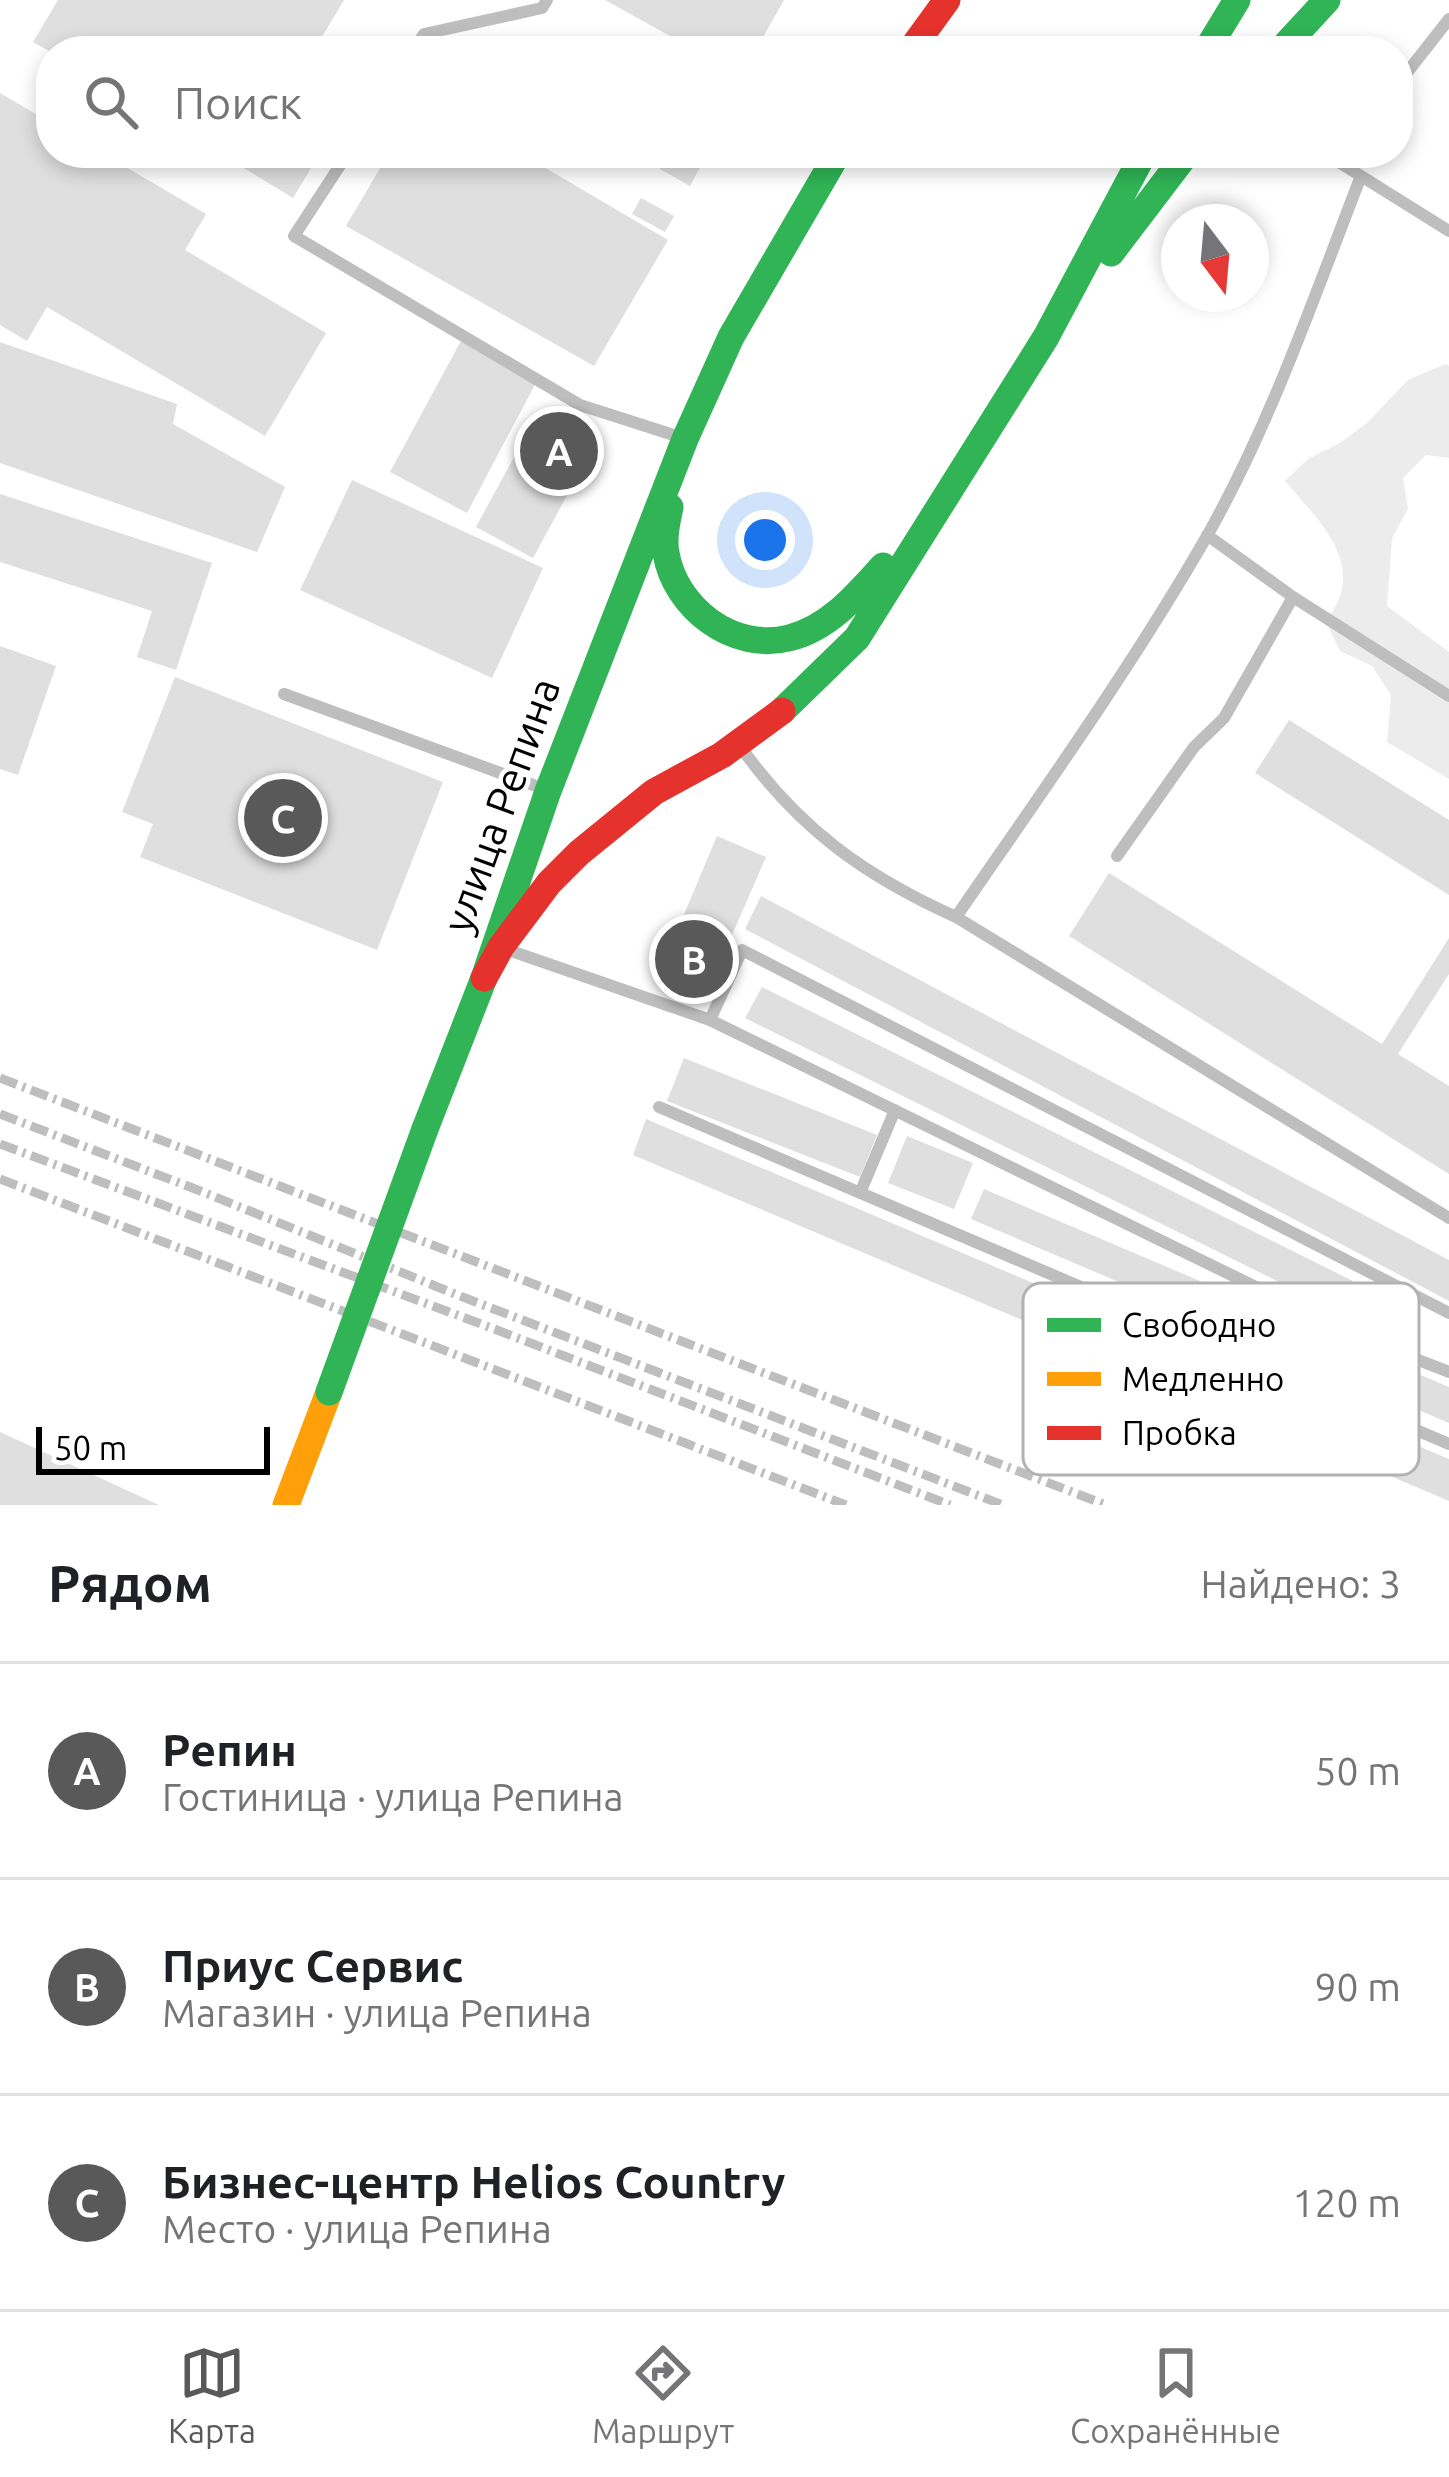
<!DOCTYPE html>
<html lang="ru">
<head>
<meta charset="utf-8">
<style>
	body { margin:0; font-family:Ubuntu,sans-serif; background:#f2f2f2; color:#202124 }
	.compass { position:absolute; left:1161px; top:204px; width:108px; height:108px; border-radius:50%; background:#fff; box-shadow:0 6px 18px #0003; rotate:164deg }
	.scale { position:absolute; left:36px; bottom:30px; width:234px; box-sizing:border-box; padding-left:12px; border:6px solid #000; border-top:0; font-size:33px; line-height:42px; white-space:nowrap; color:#000; -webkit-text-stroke:9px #fff; paint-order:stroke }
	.you { position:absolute; left:765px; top:540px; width:42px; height:42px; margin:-30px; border:9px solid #fff; border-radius:50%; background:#1a73e8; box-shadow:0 0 0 18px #1a73e833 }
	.badge { display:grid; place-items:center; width:78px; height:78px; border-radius:50%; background:#595959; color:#fff; font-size:39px; font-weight:700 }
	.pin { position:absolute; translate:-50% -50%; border:6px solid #fff; box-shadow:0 3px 12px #0006 }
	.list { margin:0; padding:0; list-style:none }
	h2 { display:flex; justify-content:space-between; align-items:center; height:156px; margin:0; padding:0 48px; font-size:51px }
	h2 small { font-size:39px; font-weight:400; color:#757577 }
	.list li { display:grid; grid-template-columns:78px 1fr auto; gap:36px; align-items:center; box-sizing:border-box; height:216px; padding:0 48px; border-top:3px solid #e0e0e0 }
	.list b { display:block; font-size:45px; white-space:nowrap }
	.list p { margin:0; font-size:39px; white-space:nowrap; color:#757577 }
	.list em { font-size:39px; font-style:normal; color:#757577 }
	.icon { flex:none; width:66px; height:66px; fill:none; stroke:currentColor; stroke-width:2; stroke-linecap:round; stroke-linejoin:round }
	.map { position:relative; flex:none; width:1449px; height:1505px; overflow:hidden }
	.search { position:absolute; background:#fff; box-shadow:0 6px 18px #0003; left:36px; right:36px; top:36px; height:132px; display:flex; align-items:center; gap:30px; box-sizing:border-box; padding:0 42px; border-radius:48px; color:#757577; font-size:45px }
	.sheet { height:804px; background:#fff }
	nav { display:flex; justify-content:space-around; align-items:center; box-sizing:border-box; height:168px; border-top:3px solid #e0e0e0; background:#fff; font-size:33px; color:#757577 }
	nav a { display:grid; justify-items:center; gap:6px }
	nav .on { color:#595959 }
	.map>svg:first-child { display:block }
</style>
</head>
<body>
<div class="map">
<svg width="1449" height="1505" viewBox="0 0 1449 1505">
	<rect width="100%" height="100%" fill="#fff"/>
	<path fill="#ececec" d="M1445,364L1449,366V458L1426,455L1403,478L1408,509L1392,538L1387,606L1449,652V779L1387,742L1391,695L1372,666L1340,651L1326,622C1331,614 1337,605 1340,596C1355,551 1311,512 1285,481L1308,459L1340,443L1367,423L1408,380Z"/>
	<path fill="#dfdfdf" d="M58,0H344L317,45L327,51H49L33,42Z
		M605,0H784L755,51H697Z
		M0,93L51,123V153H102L206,214L185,250L326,333L265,436L47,307L27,341L0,325Z
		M219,153H320L293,198Z
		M389,153H520L668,240L594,366L346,226Z
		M669,153H686L703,162L690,186L660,169Z
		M641,198L674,216L665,232L632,214Z
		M462,339L538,379L467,513L390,472Z
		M0,342L177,404L173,424L285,487L257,552L0,463Z
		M538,413L595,444L533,558L476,527Z
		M352,480L543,568L492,678L300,590Z
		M0,494L212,563L176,670L137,657L152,611L0,562Z
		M0,646L56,666L18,775L0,769Z
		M175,677L443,782L377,950L140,857L153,824L122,812Z
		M1289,720L1449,820V895L1255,773Z
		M717,836L766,857L703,1002L656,981Z
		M1109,873L1382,1044L1449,938V974L1398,1054L1449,1086V1174L1069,936Z
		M761,896L1449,1260V1301L745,929Z
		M762,987L1365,1287L1350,1317L745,1018Z
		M684,1058L877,1135L860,1177L667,1101Z
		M646,1119L1449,1459V1501L633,1155Z
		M907,1136L973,1163L954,1209L888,1183Z
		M984,1189L1449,1387V1423L971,1219Z
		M0,1432L159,1505H0Z"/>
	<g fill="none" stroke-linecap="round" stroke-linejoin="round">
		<path stroke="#bebebe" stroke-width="12" d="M413,51L424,34L542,8L547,0
			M1398,84L1449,19
			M348,153L294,236L580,405L683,438
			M1344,153L1337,161L1449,231
			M1293,597L1449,696
			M284,694L547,790
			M740,746C799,829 865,876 956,917L1449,1218
			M1117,856L1194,747L1224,718L1293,597L1207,535
			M956,917C1042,792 1131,668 1207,536C1271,423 1314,297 1361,176
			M508,950L710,1020L742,950L1449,1313
			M710,1020L1354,1335L1449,1372
			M659,1107L1449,1444
			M860,1193L895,1110"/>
		<path stroke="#30b455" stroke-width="27" d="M1206,51L1237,0
			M1280,51L1327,0
			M1111,253L1187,153
			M670,507C667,522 663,538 666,553C675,608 733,652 789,638C828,629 857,595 883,566
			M782,711L857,638L1046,337L1144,153
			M425,1129L484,978L548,791L685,439L731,337L838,153"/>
		<path stroke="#ff9f0a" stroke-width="27" d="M286,1505L329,1392"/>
		<path stroke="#e5322d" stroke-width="27" d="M910,51L947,0
			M484,978L501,947L549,883L579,853L654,792L722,755L782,711"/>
		<path stroke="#bebebe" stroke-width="9" stroke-dasharray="18 6 3 6" stroke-linecap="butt" d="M0,1078L1106,1505
			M0,1114L203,1192L460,1296L1003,1505
			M0,1144L497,1330L950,1505
			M0,1179L846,1505"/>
		<path stroke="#30b455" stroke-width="27" d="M329,1392L425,1129"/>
	</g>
	<g text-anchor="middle" stroke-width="9" stroke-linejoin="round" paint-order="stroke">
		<g font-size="42" fill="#000" stroke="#fff">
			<text transform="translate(501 805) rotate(-70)" y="15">улица Репина</text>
		</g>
	</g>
	<rect x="1023" y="1283" width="396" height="192" rx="18" fill="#fff" stroke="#b2b2b2" stroke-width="3"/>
	<rect x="1047" y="1318" width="54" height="14" fill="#30b455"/>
	<rect x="1047" y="1372" width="54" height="14" fill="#ff9f0a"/>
	<rect x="1047" y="1426" width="54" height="14" fill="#e5322d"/>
	<g font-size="33" fill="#000">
		<text x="1122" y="1337">Свободно</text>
		<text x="1122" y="1391">Медленно</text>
		<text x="1122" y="1445">Пробка</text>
	</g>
</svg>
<svg class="compass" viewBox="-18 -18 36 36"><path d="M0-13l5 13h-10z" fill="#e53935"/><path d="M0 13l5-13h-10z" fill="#757577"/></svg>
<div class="scale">50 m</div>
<div class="you"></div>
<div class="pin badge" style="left:559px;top:451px">A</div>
<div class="pin badge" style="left:694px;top:959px">B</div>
<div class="pin badge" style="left:283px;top:818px">C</div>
<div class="search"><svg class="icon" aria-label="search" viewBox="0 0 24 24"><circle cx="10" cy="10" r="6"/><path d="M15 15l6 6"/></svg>Поиск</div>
</div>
<section class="sheet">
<h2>Рядом<small>Найдено: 3</small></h2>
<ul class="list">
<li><span class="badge">A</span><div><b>Репин</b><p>Гостиница · улица Репина</p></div><em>50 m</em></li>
<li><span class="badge">B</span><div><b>Приус Сервис</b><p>Магазин · улица Репина</p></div><em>90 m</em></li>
<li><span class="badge">C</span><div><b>Бизнес-центр Helios Country</b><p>Место · улица Репина</p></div><em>120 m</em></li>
</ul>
</section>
<nav>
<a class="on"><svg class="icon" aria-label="map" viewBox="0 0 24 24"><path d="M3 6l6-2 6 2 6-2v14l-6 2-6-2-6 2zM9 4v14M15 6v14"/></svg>Карта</a>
<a><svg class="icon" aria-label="directions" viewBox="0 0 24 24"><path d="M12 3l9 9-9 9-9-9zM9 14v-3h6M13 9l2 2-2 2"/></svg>Маршрут</a>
<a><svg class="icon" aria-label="saved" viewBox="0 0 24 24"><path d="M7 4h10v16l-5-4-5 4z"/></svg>Сохранённые</a>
</nav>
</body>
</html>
